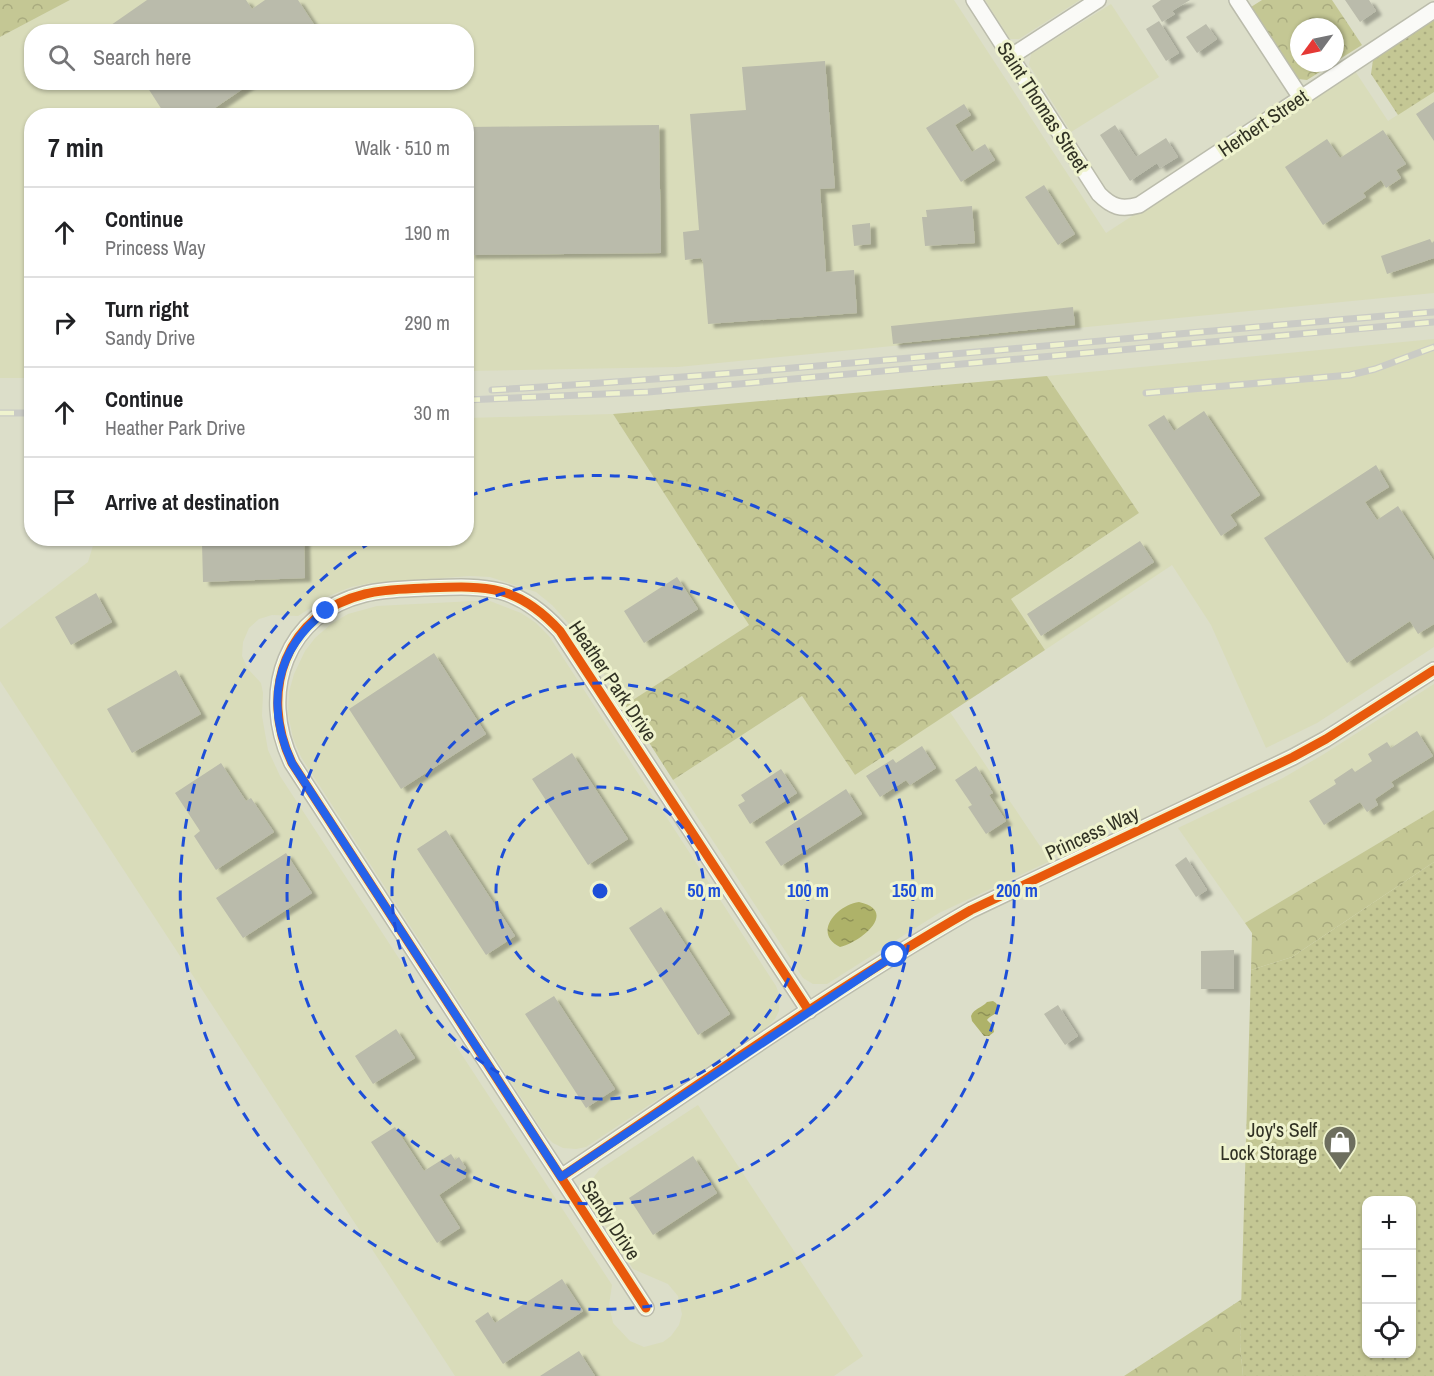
<!DOCTYPE html>
<html lang="en">
<head>
<meta charset="utf-8">
<style>
	body { margin:0; font-family:"Archivo Narrow",sans-serif; background:#f6f6f6; color:#202124 }
	.controls { position:absolute; right:18px; bottom:18px; display:grid; overflow:hidden; border-radius:12px; box-shadow:0 2px 4px #0004 }
	.controls button { width:54px; height:54px; display:grid; place-items:center; padding:0; border:0; border-bottom:2px solid #e0e0e0; background:#fff; color:#202124; font:30px sans-serif }
	.compass { position:absolute; left:1290px; top:18px; width:54px; height:54px; border-radius:50%; background:#fff; box-shadow:0 2px 4px #0004; rotate:237deg }
	.stop { position:absolute; width:18px; height:18px; margin:-14px; border:4px solid #2563eb; border-radius:50%; background:#fff }
	.stop.end { background:#2563eb; border-color:#fff; box-shadow:0 2px 6px #0008 }
	.list { margin:0; padding:0; list-style:none }
	h2 { display:flex; justify-content:space-between; align-items:center; height:78px; margin:0; padding:0 24px; font-size:26px }
	h2 small { font-size:20px; font-weight:400; color:#757577 }
	.list li { display:grid; grid-template-columns:39px 1fr auto; gap:18px; align-items:center; box-sizing:border-box; height:90px; padding:0 24px; border-top:2px solid #e0e0e0 }
	.list b { display:block; font-size:22px; white-space:nowrap }
	.list p { margin:0; font-size:20px; white-space:nowrap; color:#757577 }
	.list em { font-size:20px; font-style:normal; color:#757577 }
	.icon { flex:none; width:33px; height:33px; fill:none; stroke:currentColor; stroke-width:2; stroke-linecap:round; stroke-linejoin:round }
	.map { position:relative; flex:none; width:1434px; height:1376px; overflow:hidden }
	.search { position:absolute; background:#fff; box-shadow:0 2px 4px #0004; left:24px; top:24px; width:450px; height:66px; display:flex; align-items:center; gap:15px; box-sizing:border-box; padding:0 21px; border-radius:24px; color:#757577; font-size:22px }
	.panel { position:absolute; background:#fff; box-shadow:0 2px 4px #0004; left:24px; top:108px; width:450px; height:438px; border-radius:24px }
	.map>svg:first-child { display:block }
</style>
</head>
<body>
<div class="map">
<svg width="1434" height="1376" viewBox="0 0 1434 1376">
	<defs>
		<pattern id="grass-dots" width="8" height="8" patternUnits="userSpaceOnUse" patternTransform="scale(1.5)"><rect width="8" height="8" fill="#c4c794"/><path d="M2 2h.1M6 6h.1" fill="none" stroke="#a9ab7f" stroke-width="1.8" stroke-linecap="round"/></pattern>
		<pattern id="forest-crowns" width="20" height="18" patternUnits="userSpaceOnUse" patternTransform="scale(1.5)"><rect width="20" height="18" fill="#c4c794"/><path d="M2 6a3 3 0 1 1 6 0M12 15a3 3 0 1 1 6 0" fill="none" stroke="#a9ab7f"/></pattern>
		<pattern id="water-ripples" width="26" height="14" patternUnits="userSpaceOnUse" patternTransform="scale(1.5)"><rect width="26" height="14" fill="#aeb269"/><path d="M2 4q2-2 4 0t4 0M15 11q2-2 4 0t4 0" fill="none" stroke="#8e9156"/></pattern>
		<filter id="shadow"><feDropShadow dx="6" dy="4" stdDeviation="1.5" flood-color="#0004"/></filter>
	</defs>
	<rect width="100%" height="100%" fill="#dcdec9"/>
	<path fill="#d9dcba" fill-rule="evenodd" d="M70,0H954L1106,233L1355,71L1388,121L1434,92V293L678,367L467,371L466,116H32L31,378H0V37ZM32,32H466V82H32Z
		M985,0H1080L1019,39H1010Z
		M1111,4L1159,77L1071,132L1029,65L1031,54Z
		M1434,339V647L1317,723L1266,748L1211,625L1172,565L1045,650L1011,599L1139,513L1047,376Z
		M613,414L749,625L625,705L570,625L552,605L536,592L490,577L470,576L371,583L351,587L329,596L298,616L272,615L259,619L249,628L243,642L242,656L248,669L261,683L263,693L262,716L268,750L280,776L612,1285L609,1305L613,1323L630,1341L644,1347L663,1342L671,1336L679,1325L682,1314L678,1296L668,1284L633,1269L593,1207L589,1193L591,1181L600,1169L698,1105L863,1356L834,1376H455L0,681V629L88,562L95,539L466,538L467,418Z
		M474,601H490L521,613L536,623L549,636L776,986L779,994V1011L775,1019L768,1026L586,1147L576,1149L563,1148L553,1143L546,1136L301,757L293,738L288,714L289,692L294,674L305,651L315,638L331,624L348,614L377,606Z
		M1434,684V810L1245,923L1178,828L1283,778L1324,754Z
		M802,696L855,775L950,712L1050,861L939,913L827,984H813L803,978L673,780Z"/>
	<path fill="url(#grass-dots)" fill-rule="evenodd" d="M1434,20V92L1398,115L1371,74L1373,60Z
		M1434,862V1376H1243L1240,1343L1251,970L1292,957ZM1366,1200H1412V1354H1366Z"/>
	<path fill="url(#forest-crowns)" d="M0,0H70L0,37Z
		M1262,0H1332L1362,45L1335,62V27H1299V63H1334L1307,80L1298,79L1251,7Z
		M1047,376L1139,513L1011,599L1045,650L855,775L802,696L673,780L625,705L749,625L613,414Z
		M1434,810V862L1292,957L1251,970L1252,933L1245,923Z
		M1242,1299L1240,1343L1243,1376H1124Z"/>
	<path fill="url(#water-ripples)" d="M859,902C899,911 861,942 840,947C812,933 837,905 859,902Z
		M993,1001L996,1003C1003,1014 992,1013 987,1020L993,1026L994,1032L989,1036H984L972,1021L971,1016C974,1008 982,1008 987,1002Z"/>
	<path fill="#babbab" filter="url(#shadow)" d="M147,0H246L252,9L265,0H298L319,32H101Z
		M1161,0H1190L1172,11L1175,14L1162,22L1152,6Z
		M1345,0H1369L1376,11L1360,22Z
		M1159,21L1179,53L1166,61L1146,29Z
		M1206,24L1217,39L1197,53L1186,37Z
		M825,61L835,188L820,189L826,272L854,270L857,313L708,324L703,262L701,258L685,260L683,232L699,230L690,114L746,110L742,67Z
		M144,82H253L203,116H166Z
		M1434,102V141L1416,114Z
		M964,104L971,115L955,125L972,152L985,144L995,160L961,182L926,128Z
		M659,125L661,253L469,255V223H466V127Z
		M1115,125L1136,157L1166,138L1178,157L1160,168L1157,163L1130,181L1100,135Z
		M1383,130L1406,164L1396,170L1401,178L1386,188L1381,180L1363,193L1366,197L1323,225L1285,167L1327,139L1340,158Z
		M1044,185L1075,234L1058,245L1025,197Z
		M972,206L975,243L925,246L922,217H927L926,210Z
		M870,223L871,244L854,246L852,225Z
		M1430,239L1432,243L1434,241V258L1387,274L1381,256Z
		M1073,307L1075,325L893,344L891,326Z
		M1204,411L1260,495L1230,515L1237,525L1221,536L1148,425L1164,415L1174,431Z
		M1376,465L1389,487L1365,502L1377,520L1398,506L1434,561V624L1418,634L1410,621L1347,663L1264,538Z
		M304,540L305,578L203,582L202,543Z
		M1140,541L1154,562L1041,636L1027,614Z
		M677,577L698,609L644,643L624,611Z
		M96,593L112,622L71,645L55,617Z
		M434,653L486,734L401,789L349,709Z
		M176,670L201,714L132,753L107,709Z
		M1417,731L1433,756L1391,782L1394,786L1375,799L1378,805L1367,812L1360,802L1324,825L1309,801L1336,784L1334,780L1352,768L1355,772L1372,761L1368,754L1387,742L1391,748Z
		M922,746L936,768L910,785L906,780L880,797L866,776L893,759L896,763Z
		M572,753L628,839L588,865L532,779Z
		M221,763L246,801L251,798L274,832L216,870L194,836L200,831L175,793Z
		M976,766L993,793L989,795L1006,821L986,834L968,807L972,805L955,780Z
		M781,769L797,793L750,824L738,805L745,801L741,795Z
		M846,789L862,814L781,866L765,842Z
		M446,830L515,936L486,955L417,849Z
		M286,853L312,893L243,938L216,898Z
		M1186,857L1207,890L1196,897L1175,865Z
		M661,907L730,1014L698,1035L629,928Z
		M1234,950V989H1201V951Z
		M554,996L615,1089L586,1108L525,1014Z
		M1058,1005L1078,1036L1065,1045L1044,1014Z
		M396,1029L415,1058L373,1084L355,1056Z
		M395,1127L424,1171L451,1154L455,1160L459,1157L466,1168L462,1171L466,1177L439,1195L460,1228L437,1243L371,1142Z
		M693,1156L717,1193L653,1235L629,1198Z
		M562,1279L583,1311L503,1364L475,1321L488,1312L495,1323Z
		M579,1351L595,1376H540Z"/>
	<g fill="none" stroke-linecap="round" stroke-linejoin="round">
		<g stroke="#bbbcac" stroke-width="18">
			<path id="minor" d="M974,0L1099,194C1112,207 1121,210 1139,205L1434,10
				M1237,0L1301,98
				M1010,57L1098,0
				M561,1177C697,1086 830,991 971,910L1293,757L1326,739L1434,670
				M646,1308L292,763C258,692 286,613 365,594C384,589 405,589 424,588C485,586 516,583 560,631L809,1011"/>
		</g>
		<use href="#minor" stroke="#fafaf7" stroke-width="15"/>
		<g stroke="#cacbc5" stroke-width="7">
			<path id="rail" d="M492,390C807,371 1120,337 1434,312
				M1146,393L1350,375L1375,369L1434,347
				M466,400L648,392L1434,322
				M0,413H32"/>
		</g>
		<use href="#rail" stroke="#eff3ce" stroke-width="4.5" stroke-dasharray="14" stroke-linecap="butt"/>
		<g stroke="#eff3ce" stroke-width="13">
			<path id="cycleway" d="M561,1177C697,1086 830,991 971,910L1293,757L1326,739L1434,670
				M646,1308L292,763C258,692 286,613 365,594C384,589 405,589 424,588C485,586 516,583 560,631L809,1011"/>
		</g>
		<use href="#cycleway" stroke="#e8590c" stroke-width="9"/>
	</g>
	<g fill="none" stroke-linecap="round" stroke-linejoin="round">
		<path stroke="#2563eb" stroke-width="8" d="M326,611C275,649 265,706 292,763L561,1177L895,955"/>
	</g>
	<g fill="none" stroke="#1d4ed8" stroke-width="3" stroke-dasharray="10 8">
		<circle cx="600" cy="891" r="104"/>
		<circle cx="600" cy="891" r="208"/>
		<circle cx="600" cy="891" r="313"/>
		<path d="M468 496A417 417 0 1 1 376 539"/>
	</g>
	<defs>
		<g id="shop-pin" transform="scale(1.725)"><path d="M0 17L-7.5 6A9.5 9.5 0 1 1 7.5 6Z" fill="#6d6e5e" stroke="#eff3ce"/><path d="M-5-2.5h2.3a2.7 3.5 0 0 1 5.4 0H5L5.5 6h-11ZM-1.5-2.5h3a1.5 2.3 0 0 0-3 0Z" fill="#fff"/></g>
	</defs>
	<g fill-rule="evenodd">
		<use href="#shop-pin" x="1340" y="1142"/>
	</g>
	<g text-anchor="middle" stroke-width="6" stroke-linejoin="round" paint-order="stroke">
		<g font-size="20" fill="#313224" stroke="#eff3ce">
			<text transform="translate(1043 107) rotate(57)" y="7">Saint Thomas Street</text>
			<text transform="translate(1263 123) rotate(-34)" y="7">Herbert Street</text>
			<text transform="translate(613 681) rotate(56)" y="7">Heather Park Drive</text>
			<text transform="translate(1092 833) rotate(-25)" y="7">Princess Way</text>
			<text transform="translate(611 1220) rotate(57)" y="7">Sandy Drive</text>
		</g>
		<g font-size="20" fill="#313224" stroke="#eff3ce" text-anchor="end">
			<text x="1317" y="1137">Joy's Self<tspan x="1317" dy="23">Lock Storage</tspan></text>
		</g>
	</g>
	<circle cx="600" cy="891" r="9" fill="#1d4ed8" stroke="#eff3ce" stroke-width="3"/>
	<g font-size="18" text-anchor="middle" font-weight="bold" fill="#1d4ed8" stroke="#eff3ce" stroke-width="6" stroke-linejoin="round" paint-order="stroke">
		<text x="704" y="897">50 m</text>
		<text x="808" y="897">100 m</text>
		<text x="913" y="897">150 m</text>
		<text x="1017" y="897">200 m</text>
	</g>
</svg>
<div class="controls">
<button>+</button>
<button>−</button>
<button><svg class="icon" aria-label="locate" viewBox="0 0 24 24"><circle cx="12" cy="12" r="6"/><path d="M12 2v4M12 18v4M2 12h4M18 12h4"/></svg></button>
</div>
<svg class="compass" viewBox="-18 -18 36 36"><path d="M0-13l5 13h-10z" fill="#e53935"/><path d="M0 13l5-13h-10z" fill="#757577"/></svg>
<div class="stop" style="left:895px;top:955px"></div>
<div class="stop end" style="left:326px;top:611px"></div>
<div class="search"><svg class="icon" aria-label="search" viewBox="0 0 24 24"><circle cx="10" cy="10" r="6"/><path d="M15 15l6 6"/></svg>Search here</div>
<section class="panel">
<h2>7 min<small>Walk · 510 m</small></h2>
<ul class="list">
<li><svg class="icon" aria-label="ahead" viewBox="0 0 24 24"><path d="M12 20V5M6 11l6-6 6 6"/></svg><div><b>Continue</b><p>Princess Way</p></div><em>190 m</em></li>
<li><svg class="icon" aria-label="right" viewBox="0 0 24 24"><path d="M7 20v-9h11M14 6l5 5-5 5"/></svg><div><b>Turn right</b><p>Sandy Drive</p></div><em>290 m</em></li>
<li><svg class="icon" aria-label="ahead" viewBox="0 0 24 24"><path d="M12 20V5M6 11l6-6 6 6"/></svg><div><b>Continue</b><p>Heather Park Drive</p></div><em>30 m</em></li>
<li><svg class="icon" aria-label="arrive" viewBox="0 0 24 24"><path d="M6 21V4h12l-3 4 3 4H6"/></svg><div><b>Arrive at destination</b></div></li>
</ul>
</section>
</div>
</body>
</html>
